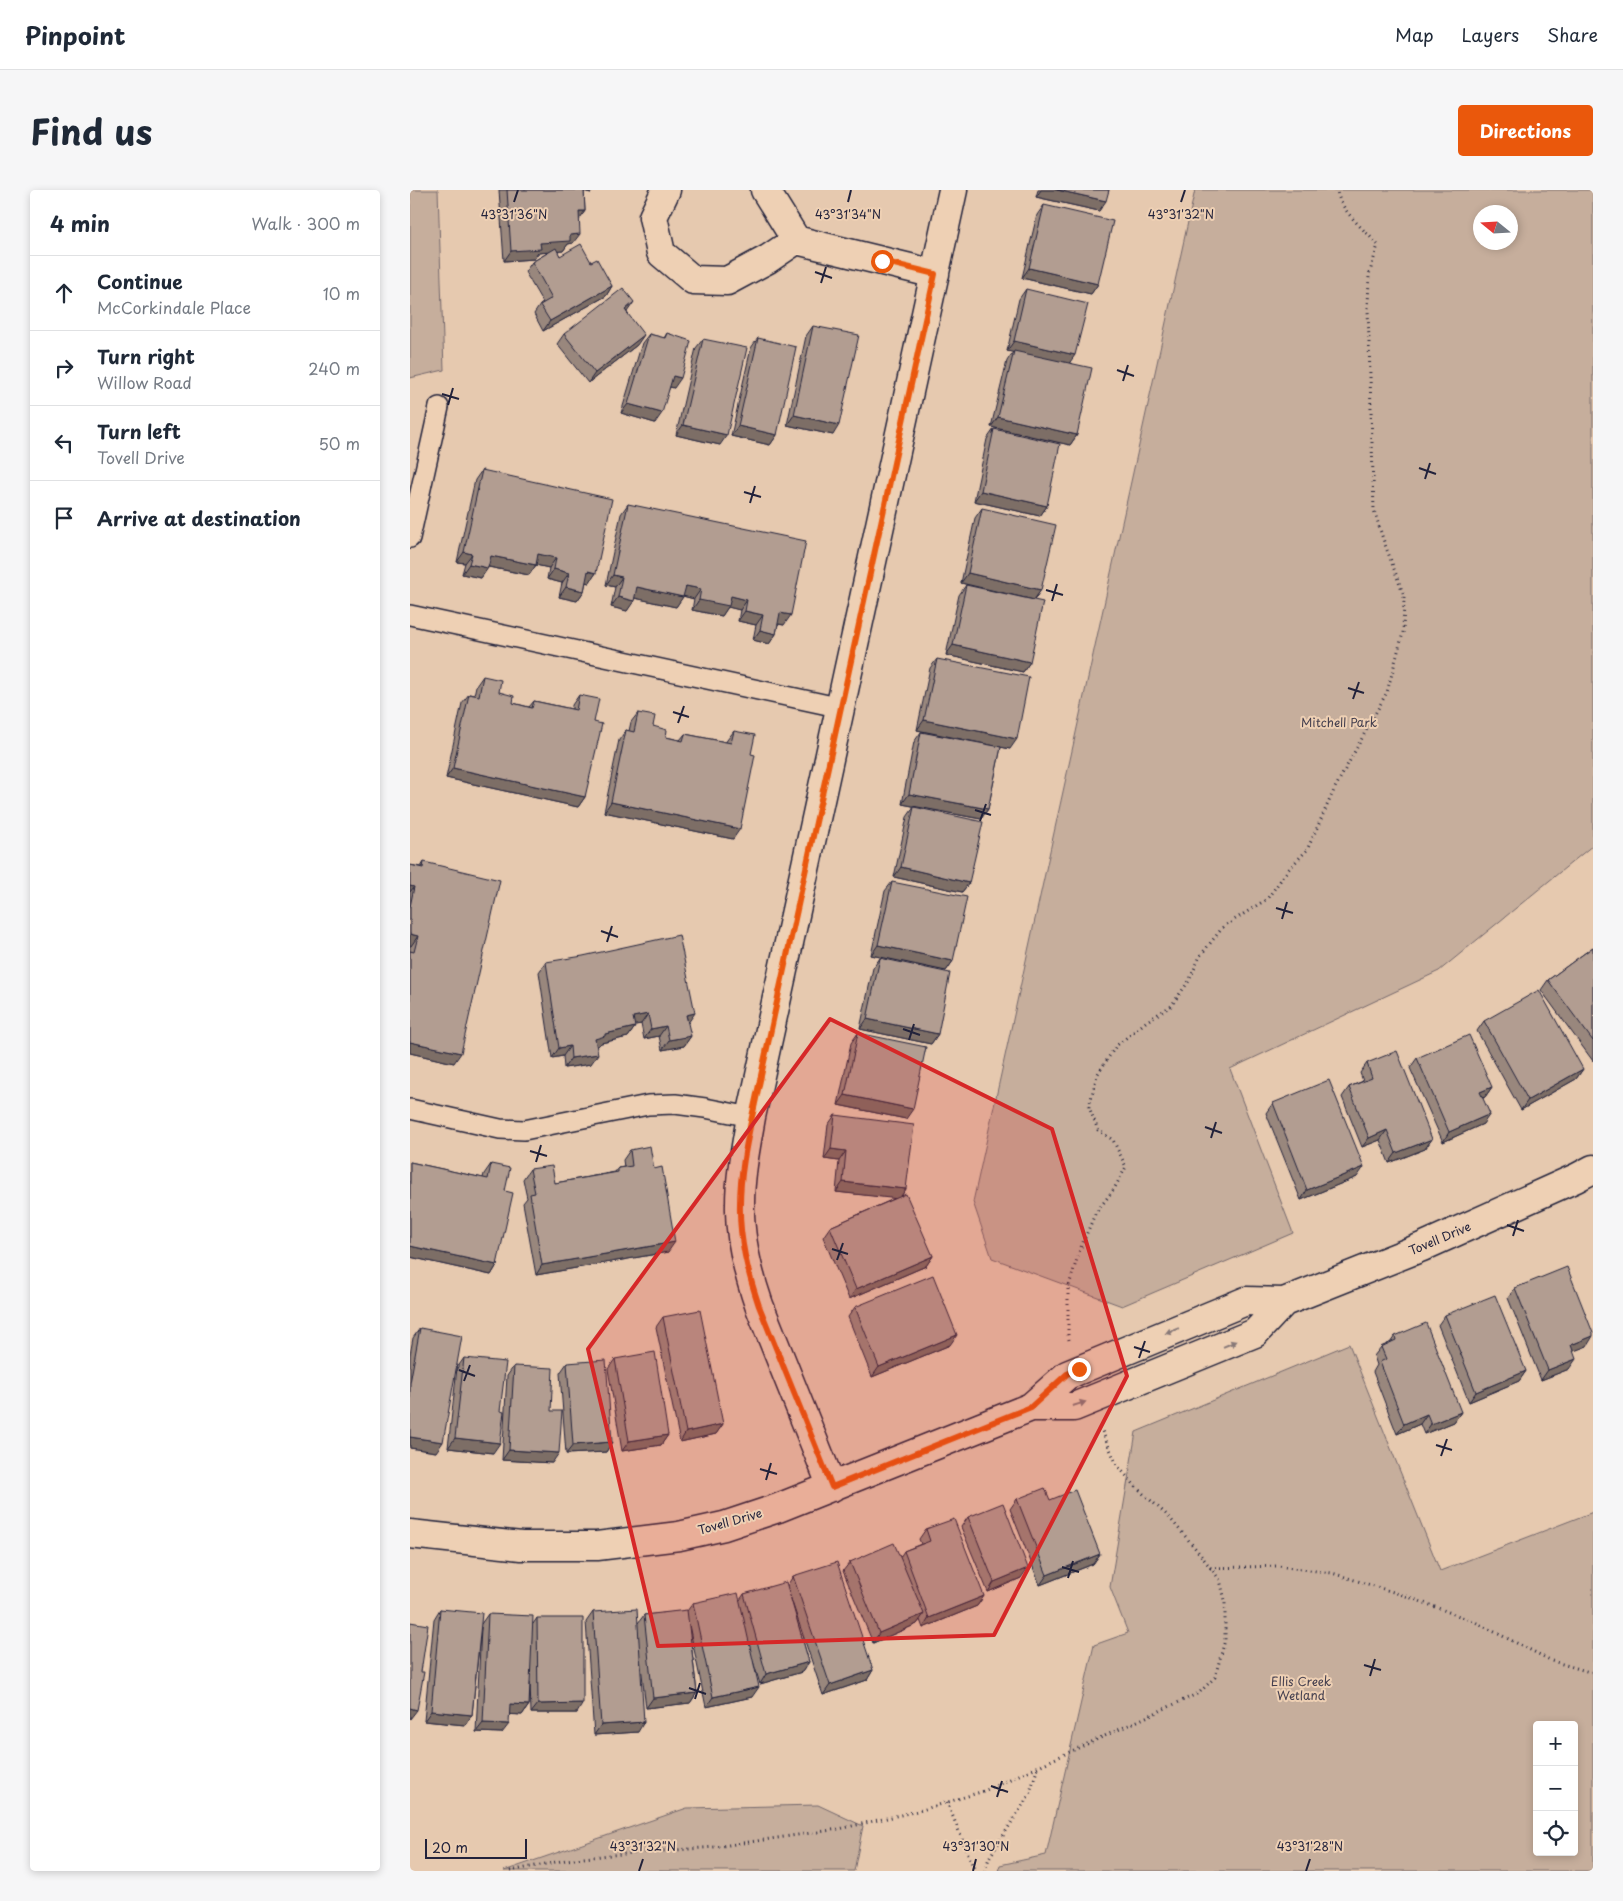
<!DOCTYPE html>
<html lang="en">
<head>
<meta charset="utf-8">
<style>
	body { margin:0; font-family:"Playpen Sans",sans-serif; background:#f6f6f7; color:#1f2937 }
	.controls { position:absolute; right:15px; bottom:15px; display:grid; overflow:hidden; border-radius:5px; box-shadow:0 2px 8px #0003 }
	.controls button { width:45px; height:45px; display:grid; place-items:center; padding:0; border:0; border-bottom:1px solid #e0e1e3; background:#fff; color:#1f2937; font:25px sans-serif }
	.compass { position:absolute; left:1063px; top:15px; width:45px; height:45px; border-radius:50%; background:#fff; box-shadow:0 2px 8px #0003; rotate:288deg }
	.scale { position:absolute; left:15px; bottom:12px; width:102px; box-sizing:border-box; padding-left:5px; border:2px solid #22223b; border-top:0; font-size:14px; line-height:18px; white-space:nowrap; color:#22223b; -webkit-text-stroke:4px #eed0b4; paint-order:stroke }
	.stop { position:absolute; width:15px; height:15px; margin:-11px; border:4px solid #ea580c; border-radius:50%; background:#fff }
	.stop.end { background:#ea580c; border-color:#fff; box-shadow:0 1px 5px #0008 }
	.list { margin:0; padding:0; list-style:none }
	h2 { display:flex; justify-content:space-between; align-items:center; height:65px; margin:0; padding:0 20px; font-size:21px }
	h2 small { font-size:16px; font-weight:400; color:#747a83 }
	.list li { display:grid; grid-template-columns:32px 1fr auto; gap:15px; align-items:center; box-sizing:border-box; height:75px; padding:0 20px; border-top:1px solid #e0e1e3 }
	.list b { display:block; font-size:19px; white-space:nowrap }
	.list p { margin:0; font-size:16px; white-space:nowrap; color:#747a83 }
	.list em { font-size:16px; font-style:normal; color:#747a83 }
	.icon { flex:none; width:28px; height:28px; fill:none; stroke:currentColor; stroke-width:2; stroke-linecap:round; stroke-linejoin:round }
	.map { position:relative; flex:none; width:1183px; height:1681px; overflow:hidden; border-radius:5px }
	header { display:flex; align-items:center; gap:30px; box-sizing:border-box; height:70px; padding:0 25px; background:#fff; border-bottom:1px solid #e0e1e3 }
	header strong { font-size:24px }
	nav { display:flex; gap:28px; margin-inline-start:auto; font-size:18px }
	.intro { display:flex; align-items:center; justify-content:space-between; box-sizing:border-box; height:120px; padding:0 30px }
	h1 { margin:0; font-size:35px }
	.button { padding:12px 22px; border-radius:5px; background:#ea580c; color:#fff; font-size:18px; font-weight:700 }
	main { display:flex; gap:30px; padding:0 30px }
	aside { flex:1; background:#fff; border-radius:5px; box-shadow:0 2px 8px #0003 }
	.map>svg:first-child { display:block }
</style>
</head>
<body>
<header>
<strong>Pinpoint</strong>
<nav><a>Map</a><a>Layers</a><a>Share</a></nav>
</header>
<div class="intro"><h1>Find us</h1><a class="button">Directions</a></div>
<main>
<aside>
<h2>4 min<small>Walk · 300 m</small></h2>
<ul class="list">
<li><svg class="icon" aria-label="ahead" viewBox="0 0 24 24"><path d="M12 20V5M6 11l6-6 6 6"/></svg><div><b>Continue</b><p>McCorkindale Place</p></div><em>10 m</em></li>
<li><svg class="icon" aria-label="right" viewBox="0 0 24 24"><path d="M7 20v-9h11M14 6l5 5-5 5"/></svg><div><b>Turn right</b><p>Willow Road</p></div><em>240 m</em></li>
<li><svg class="icon" aria-label="left" viewBox="0 0 24 24"><path d="M17 20v-9H6M10 6l-5 5 5 5"/></svg><div><b>Turn left</b><p>Tovell Drive</p></div><em>50 m</em></li>
<li><svg class="icon" aria-label="arrive" viewBox="0 0 24 24"><path d="M6 21V4h12l-3 4 3 4H6"/></svg><div><b>Arrive at destination</b></div></li>
</ul>
</aside>
<div class="map">
<svg width="1183" height="1681" viewBox="0 0 1183 1681">
	<rect width="100%" height="100%" fill="#e6c9af"/>
	<filter id="ink" filterUnits="userSpaceOnUse"><feTurbulence type="fractalNoise" baseFrequency=".02" numOctaves="2"/><feDisplacementMap in="SourceGraphic" scale="10" xChannelSelector="R" yChannelSelector="G"/><feConvolveMatrix kernelMatrix="1 2 1 2 8 2 1 2 1" color-interpolation-filters="sRGB"/></filter>
	<g filter="url(#ink)">
		<path fill="#c6ae9c" stroke="#74686c" fill-rule="evenodd" d="M0,0H28L34,180L0,188Z
			M785,0H1183V655L1029,781L820,879L883,1043L712,1116L582,1068L563,1012ZM1100,22V52H1070V22Z
			M939,1154L1030,1381L1183,1322V1681H588L590,1675L636,1665L684,1455L718,1443L700,1397L726,1242ZM1127,1535H1164V1662H1127Z
			M408,1615L453,1636L444,1681H94L277,1618Z"/>
		<g fill="none" stroke-linecap="round" stroke-linejoin="round">
			<g stroke="#22223b" stroke-width="22">
				<path id="service" d="M0,348L29,217
					M0,425L432,518
					M0,919L90,939L114,940L238,915L265,914L295,918L341,927"/>
			</g>
			<g stroke="#22223b" stroke-width="31">
				<path id="minor" d="M256,0L243,27L251,63L283,90L317,91L358,69L386,50
					M355,0L386,50L525,84
					M621,1217H664L845,1143L874,1112
					M422,1297L349,1115C338,1083 329,1049 330,1014C330,985 336,956 341,927L543,0
					M0,1344L111,1356H187L269,1346L314,1336L368,1318L621,1217L657,1185L836,1111L874,1112L1012,1057L1166,988L1183,979"/>
			</g>
			<path stroke="#22223b" stroke-width="3" stroke-dasharray="1 4" stroke-linecap="butt" d="M659,1150L658,1145V1099L669,1062L685,1024L704,999L716,977L703,950L688,940L679,917L687,885L706,856L737,831L761,816L779,791L790,766L813,737L857,709L878,680L897,660L925,598L977,502L993,443L994,406L973,349L964,320L958,119L959,85L968,55C955,40 929,20 927,0
				M800,1378L868,1376L922,1383L996,1406L1065,1432L1142,1471L1183,1483
				M537,1612L565,1681
				M100,1681L156,1670L200,1665L305,1657L429,1639L512,1620L574,1601L789,1503L805,1487L815,1450V1410L810,1390L786,1359L758,1326L727,1298L707,1275L692,1241
				M575,1681L579,1668L619,1605L628,1577"/>
			<use href="#service" stroke="#eed0b4" stroke-width="19"/>
			<use href="#minor" stroke="#eed0b4" stroke-width="28"/>
		</g>
		<path fill="#99877d" stroke="#22223b" d="M89,0H183L181,3L174,1L175,21L169,29L163,53L158,54L153,61H147L150,66L181,72L202,96L196,106L133,141L124,124L130,115L133,113L115,82L122,72L139,62L128,63L124,69L94,71Z
			M628,0H699L689,21L626,7Z
			M634,15L688,94L681,104L612,88L627,25Z
			M616,99L660,173L667,245L660,255L581,237L597,171L603,162L597,161L609,109Z
			M217,122L227,155L178,193L147,154L154,144Z
			M403,136L423,245L377,235L396,146Z
			M257,143L264,198L260,197L245,233L211,223L232,153L239,144L254,148Z
			M348,148L367,245L360,255L321,246L341,158Z
			M293,149L310,255L266,245L286,158Z
			M584,239L637,316L630,326L564,311L577,249Z
			M72,280L186,383L179,393L176,392L174,401L167,411L149,407L152,393L137,389L139,378L126,375L119,385L78,377L71,388L52,384L55,373L47,372L65,290Z
			M218,314L374,435L368,434L366,444L359,454L343,450L346,435L328,431L330,420L318,417L312,426L282,420L284,409L273,406L266,417L225,408L217,421L201,417L205,397L196,395L211,324Z
			M572,318L631,400L624,410L551,393L565,328Z
			M556,395L620,472L613,482L536,465L549,405Z
			M527,469L600,559L591,557L578,619L571,629L492,614L504,552L511,542L583,556L507,540L520,478Z
			M73,486L89,502L103,513L119,517L124,511L162,519V515L169,505L184,532L175,607L168,617L36,588L52,513L59,504L64,505L66,496Z
			M228,523L256,547L270,550L275,544L316,552L317,550L324,541L323,649L194,622L209,550L216,540L219,541L221,532Z
			M504,617L559,693L552,702L484,687L497,627Z
			M14,672L44,873L0,863V675L11,677Z
			M482,692L543,771L536,781L461,765L475,701Z
			M1183,757V871L1131,800L1138,790Z
			M470,768L528,844L521,854L450,839L463,778Z
			M136,772L281,846L274,856L252,860L249,846L234,849L231,834L224,835L225,837L218,847L191,853L188,856L186,857L181,874L154,878L153,866L142,868L129,782Z
			M1074,831L1173,879L1166,889L1111,920L1067,841Z
			M448,843L496,929L428,915L441,853Z
			M1007,868L1082,897L1075,907L1073,908V934L1033,952L1000,878Z
			M957,873L1022,949L1015,959L979,973L970,950L952,957L932,907L939,897L953,891L950,883Z
			M863,913L947,987L891,1010L856,923Z
			M425,925L496,999L491,1006L523,1066L516,1076L439,1109L413,1047L420,1037L486,1008L426,1002L429,971L414,969L418,935Z
			M220,960L258,1062L126,1085L113,1013L117,1008L113,989L120,979L145,993L205,982L208,978L214,977L213,970Z
			M0,972L73,988L74,984L81,974L95,1001L87,1075L81,1085L0,1067Z
			M1105,1098L1177,1156L1163,1161L1159,1179L1131,1190L1098,1108Z
			M445,1117L540,1155L462,1187L438,1127Z
			M1035,1125L1116,1181L1109,1191L1059,1212L1028,1135Z
			M253,1127L313,1234L306,1244L270,1252L246,1137Z
			M10,1138L26,1262L0,1258V1165L3,1148Z
			M985,1146L1051,1222L1044,1232L1014,1244L1010,1234L987,1244L963,1182L967,1175L964,1166L971,1157L980,1153Z
			M54,1168L83,1263L38,1258L47,1178Z
			M205,1169L258,1245L251,1255L212,1261L198,1179Z
			M157,1173L202,1252L196,1262L156,1264L150,1183Z
			M104,1176L142,1273L92,1270L97,1186Z
			M607,1309L690,1364L683,1374L630,1395L600,1319Z
			M558,1327L611,1388L578,1402L551,1337Z
			M516,1339L574,1406L567,1416L513,1438L510,1430L507,1434L463,1453L433,1381L440,1372L490,1367L494,1361L511,1354L509,1349Z
			M383,1386L463,1480L457,1490L413,1505L380,1406L399,1472L392,1482L350,1494L343,1471L342,1507L296,1517L279,1435L287,1503L280,1513L236,1518L230,1467L228,1542L184,1545L176,1432L183,1422L228,1433L234,1425L277,1421L283,1413L330,1410L334,1404L377,1396Z
			M30,1419L71,1434L78,1424L123,1434L127,1428L167,1523H121L120,1492L119,1515L112,1525L99,1524L92,1543L66,1542L71,1437L62,1525L55,1535L14,1531L24,1429Z"/>
		<path fill="#7d6e66" stroke="#22223b" d="M169,0H183L181,3Z
			M631,0H647L696,11L689,21L626,7Z
			M169,21H175L168,31Z
			M170,44L163,53L158,54L153,61L128,63L124,69L94,71L101,61L160,45Z
			M619,78L688,94L681,104L612,88Z
			M202,96L196,106L133,141L140,131Z
			M224,112L217,122L215,120Z
			M234,145L227,155L178,193L185,183Z
			M604,151L665,165L658,175L597,161Z
			M263,186L271,188L264,198L256,196Z
			M218,214L252,223L245,233L211,223Z
			M384,225L429,235L423,245L377,235Z
			M588,227L667,245L660,255L581,237Z
			M273,235L317,245L310,255L266,245Z
			M328,236L367,245L360,255L321,246Z
			M571,301L637,316L630,326L564,311Z
			M54,362L62,364L55,373L47,372Z
			M128,364L146,368L139,378L121,374Z
			M81,366L126,375L119,385L74,376Z
			M59,374L78,378L71,388L52,384Z
			M144,379L159,383L152,393L137,389Z
			M178,381L186,383L179,393L171,391Z
			M558,383L631,400L624,410L551,393Z
			M203,385L212,387L205,397L196,395Z
			M276,396L291,399L284,409L269,405Z
			M156,397L174,401L167,411L149,407Z
			M227,397L273,407L266,417L220,407Z
			M321,406L337,410L330,420L318,417L312,426L282,420L289,410Z
			M208,407L224,411L217,421L201,417Z
			M335,421L353,425L346,435L328,431Z
			M370,423L381,425L374,435L363,433Z
			M350,440L366,444L359,454L343,450Z
			M543,455L620,472L613,482L536,465Z
			M514,530L607,549L600,559L507,540Z
			M43,578L175,607L168,617L36,588Z
			M499,604L578,619L571,629L492,614Z
			M201,612L330,639L323,649L194,622Z
			M491,677L559,693L552,702L484,687Z
			M0,696L4,697L0,702Z
			M0,744L8,746L1,756H0Z
			M468,755L543,771L536,781L461,765Z
			M285,823L278,833L276,825Z
			M238,824L231,834L216,837L223,827Z
			M457,829L528,844L521,854L450,839Z
			M256,836L249,846L234,849L241,839Z
			M225,837L218,847L191,853L188,856L178,859L185,849L195,844Z
			M281,846L274,856L252,860L259,850Z
			M0,852L51,863L44,873L0,863Z
			M160,856L153,866L142,868L149,858Z
			M188,864L181,874L154,878L161,868Z
			M1173,879L1166,889L1111,920L1118,910Z
			M1082,897L1075,907L1063,912L1070,902Z
			M435,905L503,919L496,929L428,915Z
			M1080,924L1073,934L1033,952L1039,942Z
			M977,940L970,950L952,957L959,948Z
			M1022,949L1015,959L979,973L986,963Z
			M421,959L436,961L429,971L414,969Z
			M954,977L947,987L891,1010L897,1000Z
			M433,992L496,999L489,1009L426,1002Z
			M265,1052L258,1062L126,1085L132,1075Z
			M0,1056L87,1075L81,1085L0,1067Z
			M523,1066L516,1076L439,1109L446,1099Z
			M547,1145L540,1155L462,1187L469,1177Z
			M1183,1146L1177,1156L1154,1165L1161,1155Z
			M1166,1169L1159,1179L1131,1190L1138,1180Z
			M1116,1181L1109,1191L1059,1212L1066,1202Z
			M1051,1222L1044,1232L1014,1244L1021,1234Z
			M1017,1224L1010,1234L987,1244L994,1234Z
			M313,1234L306,1244L270,1252L276,1242Z
			M258,1245L251,1255L212,1261L219,1251Z
			M0,1247L33,1252L26,1262L0,1258Z
			M45,1248L90,1253L83,1263L38,1258Z
			M202,1252L196,1262L156,1264L163,1255Z
			M99,1260L149,1263L142,1273L92,1270Z
			M690,1364L683,1374L630,1395L637,1385Z
			M618,1378L611,1388L578,1402L584,1392Z
			M574,1406L567,1416L513,1438L519,1428Z
			M514,1424L507,1434L463,1453L469,1443Z
			M399,1472L392,1482L350,1494L356,1484Z
			M463,1480L457,1490L413,1505L420,1495Z
			M349,1497L342,1507L296,1517L303,1507Z
			M287,1503L280,1513L236,1518L243,1508Z
			M173,1513L167,1523H121L128,1514Z
			M100,1514L119,1515L112,1525L93,1524Z
			M0,1518L7,1520L0,1529Z
			M21,1521L62,1525L55,1535L14,1531Z
			M234,1532L228,1542L184,1545L191,1535Z
			M73,1533L99,1534L92,1543L66,1542Z"/>
		<path fill="#b29d91" stroke="#22223b" d="M97,0H174L175,21H169L170,44L160,45V51L130,53L131,59L101,61Z
			M647,0H699L696,11Z
			M634,15L703,31L688,94L619,78Z
			M171,54L181,72L187,69L202,96L140,131L130,115L142,108L122,72L146,58L150,66Z
			M213,98L224,112L215,120L234,145L185,183L154,144Z
			M616,99L678,114L665,165L604,151Z
			M403,136L449,145L429,235L384,225Z
			M257,143L281,151L271,188L263,186L252,223L218,214L239,144L255,148Z
			M348,148L386,157L367,245L328,236Z
			M293,149L337,158L317,245L273,235Z
			M604,161L682,178L667,245L588,227Z
			M584,239L650,254L637,316L571,301Z
			M72,280L202,309L186,383L178,381L174,401L156,397L159,383L144,379L146,368L128,364L126,375L81,366L78,378L59,374L62,364L54,362Z
			M218,314L396,351L381,425L370,423L366,444L350,440L353,425L335,421L337,410L321,406L319,416L289,410L291,399L276,396L273,407L227,397L224,411L208,407L212,387L203,385Z
			M572,318L646,335L631,400L558,383Z
			M556,395L633,412L620,472L543,455Z
			M527,469L619,487L607,549L514,530Z
			M73,486L91,490L89,502L104,506L103,513L122,518L124,511L166,520L169,505L189,509L184,532L192,534L175,607L43,578L59,504L69,506Z
			M228,523L245,526L243,536L257,540L256,547L273,551L275,544L321,553L324,541L345,545L341,564L345,565L330,639L201,612L216,540L224,542Z
			M511,542L591,557L578,619L499,604Z
			M504,617L573,632L559,693L491,677Z
			M14,672L90,690L51,863L0,852V761L4,762L8,746L0,744V717L4,697L0,696V675L13,678Z
			M482,692L557,707L543,771L468,755Z
			M269,745L285,823L276,825L281,846L259,850L256,836L241,839L238,824L223,827L225,837L195,844V846L185,849L188,864L161,868L160,856L149,858L136,772L173,766Z
			M1183,757V851L1138,790Z
			M470,768L540,783L528,844L457,829Z
			M1129,800L1173,879L1118,910L1074,831Z
			M448,843L516,857L503,919L435,905Z
			M1059,845L1082,897L1070,902L1080,924L1039,942L1007,868Z
			M987,861L1022,949L986,963L977,940L959,948L939,897L962,888L957,873Z
			M919,890L954,977L897,1000L863,913Z
			M425,925L504,935L496,999L433,992L436,961L421,959Z
			M240,956L244,979L252,977L265,1052L132,1075L120,1004L125,1003L120,979L142,976L145,993L208,982V978L222,976L220,960Z
			M0,972L78,989L81,974L100,978L95,1001L103,1003L87,1075L0,1056Z
			M496,1004L523,1066L446,1099L420,1037Z
			M1157,1077L1183,1143V1146L1161,1155L1166,1169L1138,1180L1105,1098Z
			M523,1085L547,1145L469,1177L445,1117Z
			M1085,1105L1116,1181L1066,1202L1035,1125Z
			M290,1120L313,1234L276,1242L253,1127Z
			M1016,1133L1051,1222L1021,1234L1017,1224L994,1234L970,1172L976,1169L971,1157L986,1150L985,1146Z
			M10,1138L52,1146L33,1252L0,1247V1193Z
			M245,1162L258,1245L219,1251L205,1169Z
			M54,1168L96,1172L90,1221L94,1222L90,1253L45,1248Z
			M196,1170L202,1252L163,1255L157,1173Z
			M104,1176L143,1178L141,1221H152L149,1263L99,1260Z
			M635,1298L640,1310L665,1300L690,1364L637,1385L607,1309Z
			M593,1313L618,1378L584,1392L558,1327Z
			M544,1329L574,1406L519,1428L494,1361L520,1351L516,1339Z
			M484,1353L514,1424L469,1443L440,1372Z
			M427,1372L463,1480L420,1495L383,1386Z
			M376,1392L399,1472L356,1484L334,1404Z
			M328,1403L349,1497L303,1507L283,1413Z
			M30,1419L72,1423L62,1525L21,1521Z
			M227,1419L234,1532L191,1535L183,1422Z
			M277,1420L287,1503L243,1508L234,1425Z
			M78,1424L123,1426L119,1515L100,1514L99,1534L73,1533Z
			M127,1428H173V1513L128,1514Z
			M0,1432L18,1435L11,1482H14L7,1520L0,1518Z"/>
		<defs><path id="oneway-solid" d="M-6-.8H1V-3.2L6.5 0L1 3.2V.8H-6Z" transform="scale(1.25)"/></defs>
		<g fill="#887978">
			<use href="#oneway-solid" transform="translate(762 1141) rotate(158)"/>
			<use href="#oneway-solid" transform="translate(820 1154) rotate(-22)"/>
			<use href="#oneway-solid" transform="translate(669 1214) rotate(-18)"/>
		</g>
	</g>
	<g fill="none" stroke-linecap="round" stroke-linejoin="round" filter="url(#ink)">
		<path stroke="#ea580c" stroke-width="6" d="M472,71L525,84L342,927C336,956 330,985 330,1014C329,1049 338,1083 349,1116L422,1297L621,1217L657,1184L669,1179"/>
	</g>
	<path fill="#d62828" fill-opacity="0.2" stroke="#d62828" stroke-width="4" stroke-linejoin="round" d="M420,829L642,939L717,1186L584,1445L248,1456L178,1159Z"/>
	<path fill="none" stroke="#22223b" stroke-width="2" d="M104,12L108,0M438,12L441,0M771,12L775,0M405,82L422,88M411,93L416,77M707,180L724,186M713,191L718,175M32,204L49,209M38,215L43,198M1009,278L1026,284M1015,289L1020,273M334,302L351,307M340,313L345,296M636,400L653,405M642,411L647,394M938,498L954,503M943,509L949,492M263,522L279,527M268,533L274,516M565,620L581,625M570,631L576,614M866,718L883,723M872,729L877,712M191,741L208,747M197,752L202,736M493,839L510,845M499,850L504,834M795,937L812,943M801,948L806,932M120,961L137,966M126,972L131,955M1097,1035L1114,1041M1103,1046L1108,1030M422,1059L438,1064M427,1070L433,1053M724,1157L740,1162M729,1168L735,1151M49,1180L65,1186M54,1191L60,1175M1026,1255L1042,1260M1031,1266L1037,1249M350,1279L367,1284M356,1290L361,1273M652,1377L669,1382M658,1388L663,1371M954,1475L971,1480M960,1486L965,1469M279,1498L296,1504M285,1509L290,1493M581,1596L598,1602M587,1607L592,1591M229,1681L233,1669M563,1681L566,1669M896,1681L900,1669"/>
	<g text-anchor="middle" stroke-width="4" stroke-linejoin="round" paint-order="stroke">
		<g font-size="12" fill="#433e4e" stroke="#eed0b4">
			<text x="929" y="537">Mitchell Park</text>
			<text x="891" y="1496">Ellis Creek<tspan x="891" dy="14">Wetland</tspan></text>
		</g>
		<g font-size="12" fill="#22223b" stroke="#eed0b4">
			<text transform="translate(1030 1049) rotate(-23)" y="4">Tovell Drive</text>
			<text transform="translate(320 1332) rotate(-16)" y="4">Tovell Drive</text>
		</g>
	</g>
	<g font-size="12" text-anchor="middle" fill="#22223b" stroke="#eed0b4" stroke-width="4" stroke-linejoin="round" paint-order="stroke">
		<text x="104" y="29">43°31'36"N</text>
		<text x="438" y="29">43°31'34"N</text>
		<text x="771" y="29">43°31'32"N</text>
		<text x="233" y="1661">43°31'32"N</text>
		<text x="566" y="1661">43°31'30"N</text>
		<text x="900" y="1661">43°31'28"N</text>
	</g>
</svg>
<div class="controls">
<button>+</button>
<button>−</button>
<button><svg class="icon" aria-label="locate" viewBox="0 0 24 24"><circle cx="12" cy="12" r="6"/><path d="M12 2v4M12 18v4M2 12h4M18 12h4"/></svg></button>
</div>
<svg class="compass" viewBox="-18 -18 36 36"><path d="M0-13l5 13h-10z" fill="#e53935"/><path d="M0 13l5-13h-10z" fill="#747a83"/></svg>
<div class="scale">20 m</div>
<div class="stop" style="left:472px;top:71px"></div>
<div class="stop end" style="left:669px;top:1179px"></div>
</div>
</main>
</body>
</html>
